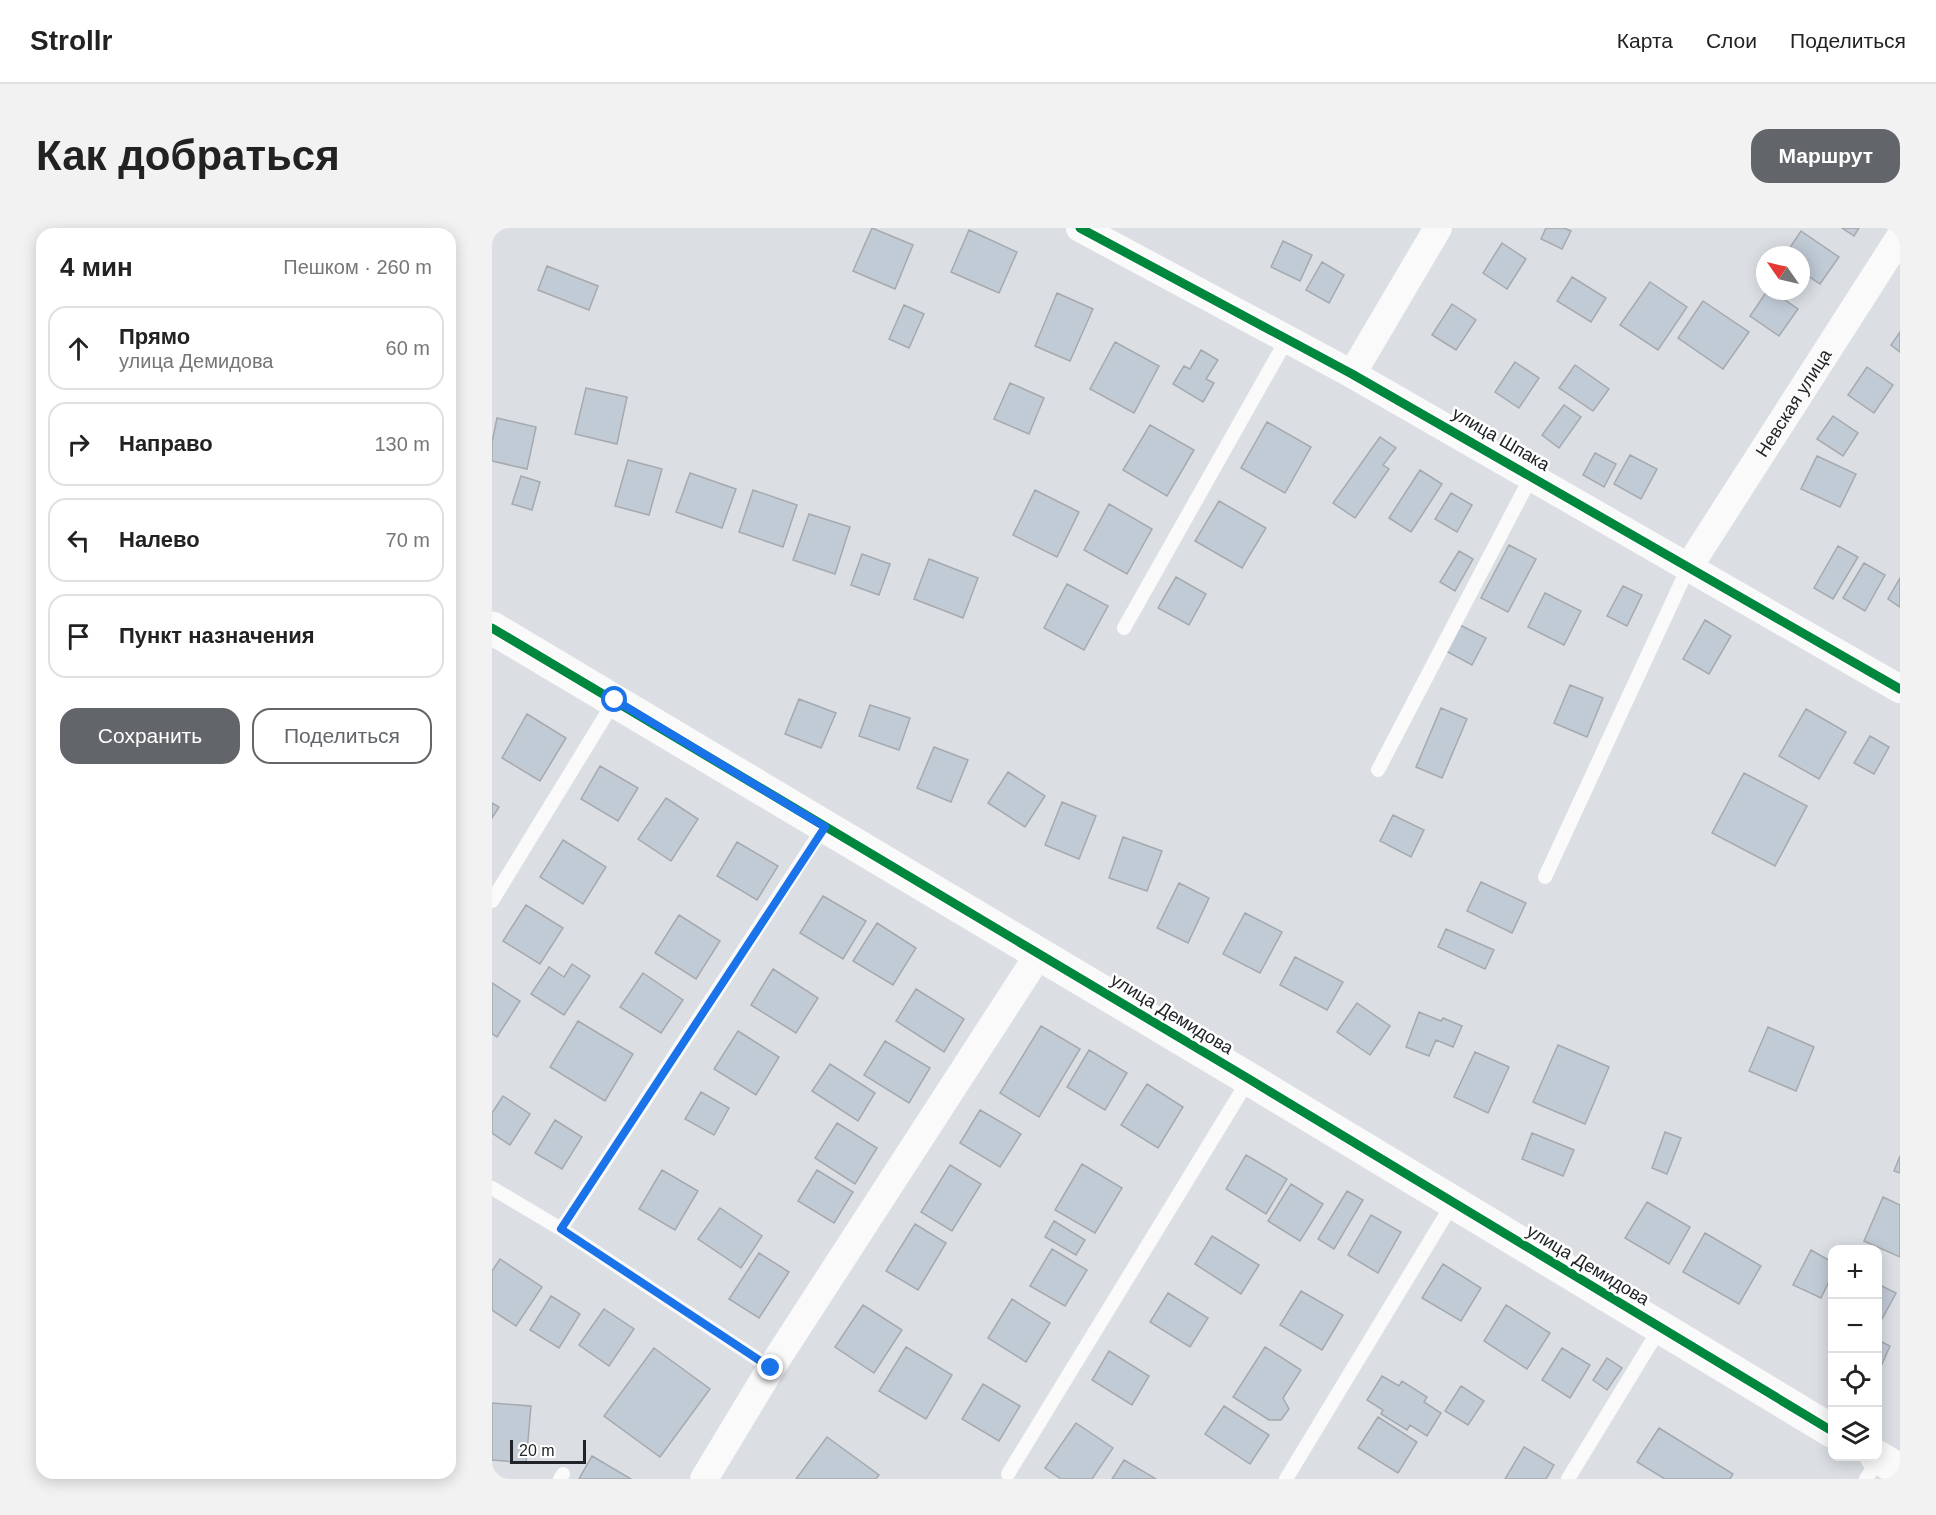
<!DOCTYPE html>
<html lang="ru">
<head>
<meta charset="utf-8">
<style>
	body { margin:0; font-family:Arial,sans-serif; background:#f2f2f2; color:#222 }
	.controls { position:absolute; right:18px; bottom:18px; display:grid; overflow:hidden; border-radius:12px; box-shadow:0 3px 15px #0003 }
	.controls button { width:54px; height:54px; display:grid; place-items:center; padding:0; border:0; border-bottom:2px solid #e0e0e0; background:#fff; color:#222; font:30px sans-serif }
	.compass { position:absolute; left:1264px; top:18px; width:54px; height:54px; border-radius:50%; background:#fff; box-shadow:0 3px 15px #0003; rotate:304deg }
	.scale { position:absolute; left:18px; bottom:15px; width:76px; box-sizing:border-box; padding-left:6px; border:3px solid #212427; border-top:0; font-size:16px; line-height:21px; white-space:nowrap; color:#212427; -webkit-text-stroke:4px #fff; paint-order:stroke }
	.stop { position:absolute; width:18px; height:18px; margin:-14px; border:4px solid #1a73e8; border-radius:50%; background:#fff }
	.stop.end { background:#1a73e8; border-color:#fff; box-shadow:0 2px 6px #0008 }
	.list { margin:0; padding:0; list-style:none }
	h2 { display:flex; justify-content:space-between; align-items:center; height:78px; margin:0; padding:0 24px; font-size:26px }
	h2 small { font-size:20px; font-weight:400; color:#767676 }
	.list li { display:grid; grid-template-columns:39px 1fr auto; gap:18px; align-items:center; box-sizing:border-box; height:84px; margin:0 12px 12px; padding:0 12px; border:2px solid #e0e0e0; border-radius:18px }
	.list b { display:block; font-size:22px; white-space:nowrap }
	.list p { margin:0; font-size:20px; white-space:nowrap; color:#767676 }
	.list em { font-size:20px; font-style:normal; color:#767676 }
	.actions { display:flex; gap:12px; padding:18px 24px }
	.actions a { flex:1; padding:14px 0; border:2px solid #626569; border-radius:18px; text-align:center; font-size:21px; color:#626569 }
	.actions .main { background:#626569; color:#fff }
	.icon { flex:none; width:33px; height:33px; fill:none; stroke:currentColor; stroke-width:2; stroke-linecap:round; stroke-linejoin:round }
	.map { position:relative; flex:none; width:1408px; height:1251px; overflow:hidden; border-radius:18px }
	header { display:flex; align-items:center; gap:36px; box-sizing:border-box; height:84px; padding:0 30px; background:#fff; border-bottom:2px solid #e0e0e0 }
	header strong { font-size:28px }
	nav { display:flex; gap:33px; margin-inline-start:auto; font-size:21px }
	.intro { display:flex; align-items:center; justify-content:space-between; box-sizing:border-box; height:144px; padding:0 36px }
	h1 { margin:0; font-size:42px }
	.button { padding:15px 27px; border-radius:18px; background:#626569; color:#fff; font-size:21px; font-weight:700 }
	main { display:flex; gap:36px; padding:0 36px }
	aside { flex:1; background:#fff; border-radius:18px; box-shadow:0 3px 15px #0003 }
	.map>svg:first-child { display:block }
</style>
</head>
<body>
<header>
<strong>Strollr</strong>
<nav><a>Карта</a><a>Слои</a><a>Поделиться</a></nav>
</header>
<div class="intro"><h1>Как добраться</h1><a class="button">Маршрут</a></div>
<main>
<aside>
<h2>4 мин<small>Пешком · 260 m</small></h2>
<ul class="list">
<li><svg class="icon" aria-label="ahead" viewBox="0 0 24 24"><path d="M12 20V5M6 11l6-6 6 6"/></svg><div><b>Прямо</b><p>улица Демидова</p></div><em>60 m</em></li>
<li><svg class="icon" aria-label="right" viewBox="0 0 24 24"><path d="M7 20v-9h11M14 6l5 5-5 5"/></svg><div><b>Направо</b></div><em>130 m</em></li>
<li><svg class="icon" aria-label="left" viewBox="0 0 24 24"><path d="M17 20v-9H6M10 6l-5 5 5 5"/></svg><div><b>Налево</b></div><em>70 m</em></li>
<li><svg class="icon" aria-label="arrive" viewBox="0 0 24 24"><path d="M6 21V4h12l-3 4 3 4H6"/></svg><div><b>Пункт назначения</b></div></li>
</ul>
<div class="actions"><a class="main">Сохранить</a><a>Поделиться</a></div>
</aside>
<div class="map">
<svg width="1408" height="1251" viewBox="0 0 1408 1251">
	<rect width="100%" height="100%" fill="#dbdfe4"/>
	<path fill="#c1cbd6" stroke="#a6a9ad" stroke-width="1.5" d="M380,0L421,17L403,61L361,43Z
		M1054,0H1072L1079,3L1070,21L1049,11Z
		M1350,0H1367L1362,8Z
		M477,2L525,24L507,65L459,44Z
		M1309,3L1347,29L1328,56L1309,43V27H1293Z
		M791,13L820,27L808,53L779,39Z
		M1010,15L1034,31L1015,61L991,45Z
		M830,34L852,47L837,75L814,62Z
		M55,38L106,58L97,82L46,62Z
		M1080,49L1114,70L1099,94L1065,73Z
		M1158,54L1195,79L1166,122L1128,97Z
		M1275,63H1280L1306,81L1287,108L1258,88Z
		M565,65L601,81L578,133L543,118Z
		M1211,73L1257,104L1231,141L1186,110Z
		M960,76L984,92L964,122L940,107Z
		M412,77L432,86L417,120L397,111Z
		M1408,104V124L1399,117Z
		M623,114L667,138L642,185L598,161Z
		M709,122L726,132L714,151L722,155L711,174L681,156L692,138L698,141Z
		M1023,134L1047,150L1027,180L1003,164Z
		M1083,137L1117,161L1101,183L1067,160Z
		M1375,139L1401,157L1382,185L1356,167Z
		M518,155L552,170L537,206L502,191Z
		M94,160L135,169L125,216L83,206Z
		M1072,177L1089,189L1067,220L1050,207Z
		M1341,188L1366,205L1351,228L1325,211Z
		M5,190L44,199L35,241L0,233V214Z
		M775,194L819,219L793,265L749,240Z
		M658,197L702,222L675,268L631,242Z
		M888,209L904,220L891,237L897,241L863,290L841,275Z
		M1103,225L1124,236L1112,259L1091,247Z
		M1138,227L1165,241L1149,271L1122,256Z
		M1325,228L1364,246L1348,279L1309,261Z
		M136,232L170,241L157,287L123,278Z
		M928,242L950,256L919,304L897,290Z
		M198,245L244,261L230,300L184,284Z
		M29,248L48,254L40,282L20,276Z
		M261,262L305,277L291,319L247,304Z
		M543,262L587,284L565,329L521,307Z
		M959,265L980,277L965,304L943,291Z
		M727,273L774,300L750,340L703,313Z
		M617,276L660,301L635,346L592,322Z
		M317,286L358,299L343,346L301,332Z
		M1017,317L1044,331L1016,384L989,370Z
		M1346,318L1366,329L1341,371L1322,360Z
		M967,323L981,331L963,363L948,354Z
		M370,326L398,336L387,367L359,357Z
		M437,331L486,350L471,390L422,371Z
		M1372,335L1393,347L1373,383L1351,370Z
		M684,349L714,366L697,397L666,380Z
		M1408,350V379L1396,371Z
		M575,356L616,378L592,422L552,400Z
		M1131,358L1150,367L1135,398L1115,388Z
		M1053,365L1089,383L1072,417L1036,399Z
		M1213,392L1239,408L1217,446L1191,431Z
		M968,397L994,410L980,437L954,423Z
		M1078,457L1111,470L1095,509L1062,495Z
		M307,471L344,485L329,520L293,506Z
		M378,477L418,490L407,522L367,508Z
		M949,480L975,491L950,550L924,539Z
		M1314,481L1354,504L1327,551L1287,528Z
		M35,486L74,510L48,553L10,530Z
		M1378,508L1397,519L1382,546L1362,535Z
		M442,519L476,532L459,574L425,560Z
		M108,538L146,560L126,593L89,571Z
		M516,544L553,568L533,599L496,575Z
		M1252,545L1315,578L1283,638L1220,605Z
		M174,570L206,591L179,633L146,611Z
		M570,574L604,588L587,631L553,617Z
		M0,575L7,579L0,590Z
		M901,587L932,602L919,629L888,613Z
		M631,609L670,623L655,663L617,650Z
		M71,612L114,639L91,676L48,649Z
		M245,614L286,638L265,672L225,648Z
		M989,654L1034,675L1020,705L975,683Z
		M687,655L717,670L696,715L665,700Z
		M331,668L374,693L351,731L308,705Z
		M34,677L71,700L48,736L11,713Z
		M753,685L790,704L768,745L731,726Z
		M187,687L228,713L204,751L163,725Z
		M385,695L424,720L401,757L361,733Z
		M954,701L1002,722L993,741L946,719Z
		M803,729L851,754L835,782L788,757Z
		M80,736L98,748L72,787L39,766L57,739L72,749Z
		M281,741L326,770L304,805L259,777Z
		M151,745L191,772L169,805L128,779Z
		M0,755L28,773L5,809L0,806Z
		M424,761L472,791L452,824L404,793Z
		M865,775L898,798L878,827L845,804Z
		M927,784L949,793L951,790L970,798L961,819L944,812L937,828L914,819Z
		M86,793L141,826L113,873L58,839Z
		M549,798L588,821L547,889L508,865Z
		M1276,799L1322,819L1304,863L1257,843Z
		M246,803L287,829L264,867L222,841Z
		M393,813L438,840L417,875L372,847Z
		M1066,817L1117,839L1093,896L1041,874Z
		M597,822L635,845L613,882L575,859Z
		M983,824L1017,839L996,885L962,869Z
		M338,836L383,865L366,893L320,863Z
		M655,856L691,879L666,920L629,897Z
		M209,864L237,880L222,907L193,891Z
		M11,868L38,886L18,917L0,905V885Z
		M488,882L529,906L508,939L468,915Z
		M63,892L90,909L70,941L43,925Z
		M345,895L385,920L363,956L323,930Z
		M1173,904L1189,910L1175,946L1160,940Z
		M1040,905L1082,922L1071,948L1030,931Z
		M754,927L795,951L774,986L734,961Z
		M1408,928V945L1402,943Z
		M590,936L630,960L603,1005L563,982Z
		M458,937L489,956L460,1003L429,984Z
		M170,942L206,963L183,1002L147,981Z
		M325,942L361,964L342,995L306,973Z
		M799,956L831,976L808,1013L776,993Z
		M855,963L871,972L842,1021L826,1011Z
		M1391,969L1408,977V1029L1372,1013Z
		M1155,974L1198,999L1177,1036L1133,1010Z
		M228,980L270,1008L249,1040L206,1011Z
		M879,987L909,1004L886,1045L856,1027Z
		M562,993L593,1012L584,1027L553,1009Z
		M423,996L454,1015L426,1062L394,1043Z
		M1213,1005L1269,1038L1247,1076L1191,1044Z
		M720,1008L767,1037L749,1066L703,1036Z
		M560,1021L595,1042L573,1078L538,1058Z
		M1319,1022L1340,1034V1047L1329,1070L1301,1057Z
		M267,1025L297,1044L267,1090L237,1071Z
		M8,1031L50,1059L24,1098L0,1082V1043Z
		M951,1036L989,1060L969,1093L930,1070Z
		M1386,1056L1404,1065L1389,1093L1386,1091Z
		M809,1063L851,1087L830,1122L788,1097Z
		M676,1065L716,1090L698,1119L658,1094Z
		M59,1068L88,1086L67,1120L38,1102Z
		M520,1071L558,1095L534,1134L496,1110Z
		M371,1077L410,1102L382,1145L343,1119Z
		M1014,1077L1058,1105L1035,1141L992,1113Z
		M112,1081L142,1101L117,1138L87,1117Z
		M1386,1112L1398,1118L1386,1145Z
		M414,1119L460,1147L434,1191L387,1163Z
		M773,1119L809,1142L791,1170L797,1181L789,1192H777L741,1169Z
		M162,1120L218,1161L168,1229L112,1188Z
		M1070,1120L1098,1137L1078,1170L1050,1152Z
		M617,1123L657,1148L640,1177L600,1152Z
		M1115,1130L1130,1140L1115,1162L1101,1152Z
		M890,1148L907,1158L910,1153L935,1169L932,1174L949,1185L935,1208L918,1197L915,1202L889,1186L891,1182L875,1172Z
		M491,1156L528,1178L507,1213L470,1191Z
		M969,1158L992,1173L976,1197L953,1183Z
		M0,1175L39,1178L34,1235L0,1232Z
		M732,1178L777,1207L758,1236L713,1206Z
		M886,1189L925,1214L906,1245L866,1220Z
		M584,1195L621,1220L600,1251H569L553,1240Z
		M1167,1200L1241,1246L1238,1251H1173L1145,1234Z
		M335,1209L387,1247L384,1251H304Z
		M1032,1219L1062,1237L1054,1251H1013Z
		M100,1228L139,1251H87Z
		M632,1232L664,1251H620Z"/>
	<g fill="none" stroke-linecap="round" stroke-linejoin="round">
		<path stroke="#fafafb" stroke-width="14" d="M632,400L795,111
			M886,542L1040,247
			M1053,649L1196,340
			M0,673L123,472
			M0,960L69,1001L279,1140
			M69,1001L332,599
			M516,1246L757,851
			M68,1251L71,1246
			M794,1251L961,975
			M1076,1251L1168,1100
			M1374,1251L1387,1230"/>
		<g stroke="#fafafb" stroke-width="28">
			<path d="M588,0L860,146L1408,461"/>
			<path d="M860,146L946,0"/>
			<path id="s1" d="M1196,340L1408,9"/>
			<path d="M212,1251L279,1140L547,726"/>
		</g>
		<path stroke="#fafafb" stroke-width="33" d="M0,400L757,851L1340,1203
			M1384,1228L1408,1242"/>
		<g stroke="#fff" stroke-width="13">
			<path id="cycleway" d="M588,0L860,146L1408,461
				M0,400L757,851L1340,1203"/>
		</g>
		<use href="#cycleway" stroke="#00873e" stroke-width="9"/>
	</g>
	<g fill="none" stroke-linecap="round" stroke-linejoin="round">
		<path stroke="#1a73e8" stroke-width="8" d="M123,472L333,599L69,1001L279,1140"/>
	</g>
	<g text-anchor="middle" stroke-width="5" stroke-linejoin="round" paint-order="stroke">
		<g font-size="18" fill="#212427" stroke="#fff">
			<text dy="6" stroke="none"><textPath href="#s1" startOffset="196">Невская улица</textPath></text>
			<text transform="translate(1009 211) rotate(30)" y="6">улица Шпака</text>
			<text transform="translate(680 786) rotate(31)" y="6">улица Демидова</text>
			<text transform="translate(1096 1037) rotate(31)" y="6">улица Демидова</text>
		</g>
	</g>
</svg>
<div class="controls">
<button>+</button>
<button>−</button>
<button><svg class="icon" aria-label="locate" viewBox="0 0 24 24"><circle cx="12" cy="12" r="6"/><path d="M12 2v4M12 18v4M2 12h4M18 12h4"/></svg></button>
<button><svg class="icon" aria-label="layers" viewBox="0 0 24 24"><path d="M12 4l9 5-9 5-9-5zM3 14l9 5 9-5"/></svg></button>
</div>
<svg class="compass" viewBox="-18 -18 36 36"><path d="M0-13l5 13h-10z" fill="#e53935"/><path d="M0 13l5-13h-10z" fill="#767676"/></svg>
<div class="scale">20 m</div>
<div class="stop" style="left:123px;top:472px"></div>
<div class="stop end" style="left:279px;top:1140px"></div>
</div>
</main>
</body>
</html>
